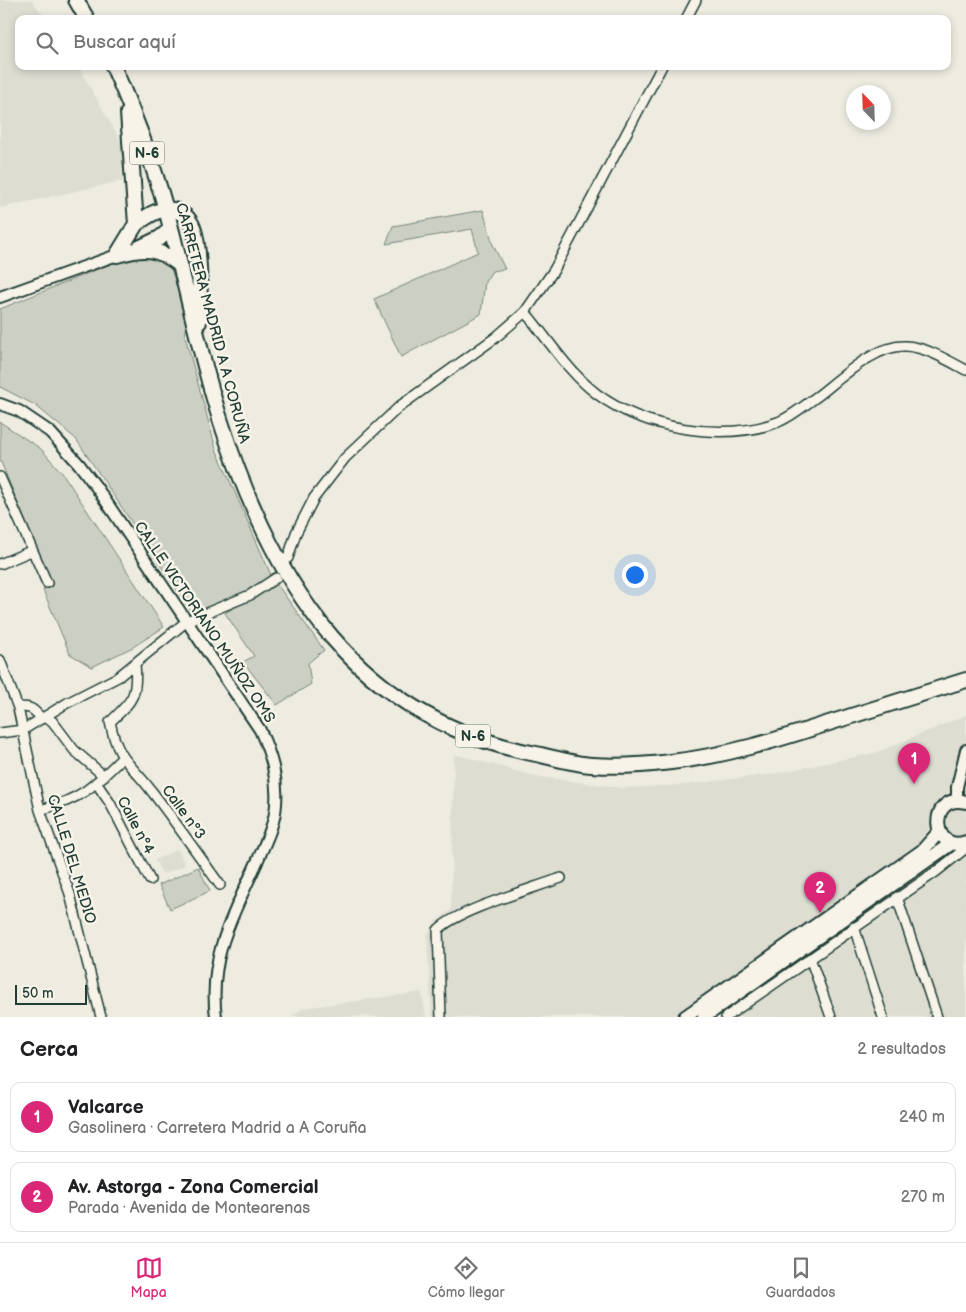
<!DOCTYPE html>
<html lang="es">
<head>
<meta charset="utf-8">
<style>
	body { margin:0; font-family:"Balsamiq Sans",sans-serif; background:#f2f2f2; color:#202124 }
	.compass { position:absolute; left:846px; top:85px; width:45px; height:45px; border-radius:50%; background:#fff; box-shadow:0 2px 8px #0003; rotate:337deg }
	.scale { position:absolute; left:15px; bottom:12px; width:72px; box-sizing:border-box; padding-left:5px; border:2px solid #1f3d34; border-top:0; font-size:14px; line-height:18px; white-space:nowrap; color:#1f3d34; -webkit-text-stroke:4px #f7f3e8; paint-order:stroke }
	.you { position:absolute; left:634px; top:574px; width:18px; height:18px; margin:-12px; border:4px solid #fff; border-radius:50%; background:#1a73e8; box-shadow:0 0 0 8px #1a73e833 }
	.badge { display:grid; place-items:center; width:32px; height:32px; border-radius:50%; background:#db2777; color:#fff; font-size:16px; font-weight:700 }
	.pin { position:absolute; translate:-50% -41px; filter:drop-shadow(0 1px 2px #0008) }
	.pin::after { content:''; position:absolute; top:26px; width:18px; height:15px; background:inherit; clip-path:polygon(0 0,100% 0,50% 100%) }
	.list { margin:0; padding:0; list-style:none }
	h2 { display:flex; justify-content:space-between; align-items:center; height:65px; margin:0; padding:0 20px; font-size:21px }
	h2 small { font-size:16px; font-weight:400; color:#757577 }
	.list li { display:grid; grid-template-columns:32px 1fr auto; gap:15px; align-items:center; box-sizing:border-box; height:70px; margin:0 10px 10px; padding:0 10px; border:1px solid #e0e0e0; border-radius:10px }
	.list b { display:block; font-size:19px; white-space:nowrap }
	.list p { margin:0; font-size:16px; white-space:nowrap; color:#757577 }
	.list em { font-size:16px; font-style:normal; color:#757577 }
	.icon { flex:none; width:28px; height:28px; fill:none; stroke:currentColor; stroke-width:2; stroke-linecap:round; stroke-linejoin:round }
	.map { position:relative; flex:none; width:966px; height:1017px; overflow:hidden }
	.search { position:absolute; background:#fff; box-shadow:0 2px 8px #0003; left:15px; right:15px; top:15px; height:55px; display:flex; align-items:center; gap:12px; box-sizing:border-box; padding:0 18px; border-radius:10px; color:#757577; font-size:19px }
	.sheet { height:225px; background:#fff }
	nav { display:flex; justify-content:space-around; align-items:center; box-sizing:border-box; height:70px; border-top:1px solid #e0e0e0; background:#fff; font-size:14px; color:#757577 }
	nav a { display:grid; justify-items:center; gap:2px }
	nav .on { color:#db2777 }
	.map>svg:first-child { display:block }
</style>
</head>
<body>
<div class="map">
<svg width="966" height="1017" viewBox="0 0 966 1017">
	<rect width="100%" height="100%" fill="#eeece1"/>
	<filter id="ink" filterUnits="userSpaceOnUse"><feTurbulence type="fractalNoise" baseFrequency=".02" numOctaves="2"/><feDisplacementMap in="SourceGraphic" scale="10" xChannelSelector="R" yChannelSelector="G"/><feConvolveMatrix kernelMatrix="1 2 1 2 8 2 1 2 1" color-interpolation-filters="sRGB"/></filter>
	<g filter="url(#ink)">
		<path fill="#ddddd2" d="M0,0H32L46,19H19V66H78L123,145L122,181L0,208Z
			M966,715V1017H432L427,935L436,921L451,910L454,754L534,776L624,788L684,785L773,774L875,753Z
			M178,849L185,865L164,874L161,872L155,860Z
			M422,992L426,1017L291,1016L304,1008Z"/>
		<path fill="#cccfc4" stroke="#76867c" d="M483,210L493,245L505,269L492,271L485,282L481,314L401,357L374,299L478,252L472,229L386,244L393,226Z
			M130,256L168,261L188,315L185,336L216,449L271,575L241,598L195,617L76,439L35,405L0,387V309Z
			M0,422L41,449L63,474L164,627L133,647L92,667L70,654L43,590L52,584L0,460Z
			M276,583L324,650L308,663L311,684L277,705L243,662L254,656L225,613Z
			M198,867L210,891L170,909L159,885Z"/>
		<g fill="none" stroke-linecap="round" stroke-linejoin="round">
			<g stroke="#1f3d34" stroke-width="12">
				<path id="minor" d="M686,19L696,0
					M525,312C548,339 568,372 597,394C644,429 723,442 778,422C793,416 806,404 819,395C841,378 877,344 906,346C926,347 949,361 966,370
					M0,477L47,583
					M288,558L296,533L314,498L345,458L400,406L495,338L525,312L554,270L662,66
					M0,564L31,551
					M0,660L18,708L40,810L70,894L101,1017
					M135,664C138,697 132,701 110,722C118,760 128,761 150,789C174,820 197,853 220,885
					M18,708C30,705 34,710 42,719
					M46,716L53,722L74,750L104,776
					M0,733L23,730L67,703L118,677L187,621L250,595L276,578
					M97,784L110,803L150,880
					M40,810C81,799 92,788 122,758
					M897,897L937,1017
					M854,927L883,1017
					M810,958L831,1017
					M441,1017L438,930C457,910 532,889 561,878
					M726,1017L937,871L966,848"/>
			</g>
			<g stroke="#1f3d34" stroke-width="14">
				<path id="tertiary" d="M0,297L117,255
					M0,404L19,411L50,432L79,464L97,488L260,730C271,755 278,777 276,804C275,824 265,843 257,862C233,915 208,957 216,1017
					M957,801V787L966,750"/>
			</g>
			<g stroke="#1f3d34" stroke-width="16">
				<path id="secondary" d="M966,802C927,792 931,855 966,842
					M685,1017L922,851L939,832
					M704,1017L952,843"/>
			</g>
			<g stroke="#1f3d34" stroke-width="18">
				<path id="trunk" d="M76,0L87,19
					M113,66C137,120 158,176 172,232C188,295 201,360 221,422C274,587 359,722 541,755C558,759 576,764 592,765C617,767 646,765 671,762C725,756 777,740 829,723C875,709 920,694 966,680
					M136,224C144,219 153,211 163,210C176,208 187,214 192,225C201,243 200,301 199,322
					M139,248L160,238L171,229
					M117,255L136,224L128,113
					M117,255C143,247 158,247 180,265"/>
			</g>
			<use href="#minor" stroke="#f7f3e8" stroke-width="9"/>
			<use href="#tertiary" stroke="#f7f3e8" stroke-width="10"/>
			<use href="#secondary" stroke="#f7f3e8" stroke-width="12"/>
			<use href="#trunk" stroke="#f7f3e8" stroke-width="14"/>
		</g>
	</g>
	<g text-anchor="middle" stroke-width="5" stroke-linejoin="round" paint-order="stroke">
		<g fill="#f7f3e8" stroke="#60746a" stroke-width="1">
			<rect x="129.5" y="141.5" width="35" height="23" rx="4"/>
			<rect x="455.5" y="724.5" width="35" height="23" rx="4"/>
		</g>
		<g font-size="14" font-weight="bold" fill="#1f3d34">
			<text x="147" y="158">N-6</text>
			<text x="473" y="741">N-6</text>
		</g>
		<g font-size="15" fill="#1f3d34" stroke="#f7f3e8">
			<text transform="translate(213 323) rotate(75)" y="5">CARRETERA MADRID A A CORUÑA</text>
			<text transform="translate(205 622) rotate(56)" y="5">CALLE VICTORIANO MUÑOZ OMS</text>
			<text transform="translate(184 812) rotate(54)" y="5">Calle nº3</text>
			<text transform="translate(136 825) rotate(62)" y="5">Calle nº4</text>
			<text transform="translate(72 859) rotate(73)" y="5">CALLE DEL MEDIO</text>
		</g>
	</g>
</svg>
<svg class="compass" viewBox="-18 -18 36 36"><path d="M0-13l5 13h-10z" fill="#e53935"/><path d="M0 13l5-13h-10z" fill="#757577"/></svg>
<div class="scale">50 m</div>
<div class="you"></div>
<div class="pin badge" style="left:914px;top:784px">1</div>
<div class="pin badge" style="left:820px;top:913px">2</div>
<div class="search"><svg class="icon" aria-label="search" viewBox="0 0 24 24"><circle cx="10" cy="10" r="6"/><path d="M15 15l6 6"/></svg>Buscar aquí</div>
</div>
<section class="sheet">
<h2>Cerca<small>2 resultados</small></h2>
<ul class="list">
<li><span class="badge">1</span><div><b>Valcarce</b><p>Gasolinera · Carretera Madrid a A Coruña</p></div><em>240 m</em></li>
<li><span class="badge">2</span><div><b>Av. Astorga - Zona Comercial</b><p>Parada · Avenida de Montearenas</p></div><em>270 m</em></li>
</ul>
</section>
<nav>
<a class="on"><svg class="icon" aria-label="map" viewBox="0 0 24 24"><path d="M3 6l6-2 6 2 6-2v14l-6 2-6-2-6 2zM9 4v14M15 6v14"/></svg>Mapa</a>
<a><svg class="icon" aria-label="directions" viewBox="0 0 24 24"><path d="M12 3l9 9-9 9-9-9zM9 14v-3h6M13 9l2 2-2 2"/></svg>Cómo llegar</a>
<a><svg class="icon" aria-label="saved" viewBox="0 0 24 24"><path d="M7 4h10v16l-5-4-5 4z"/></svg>Guardados</a>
</nav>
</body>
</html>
